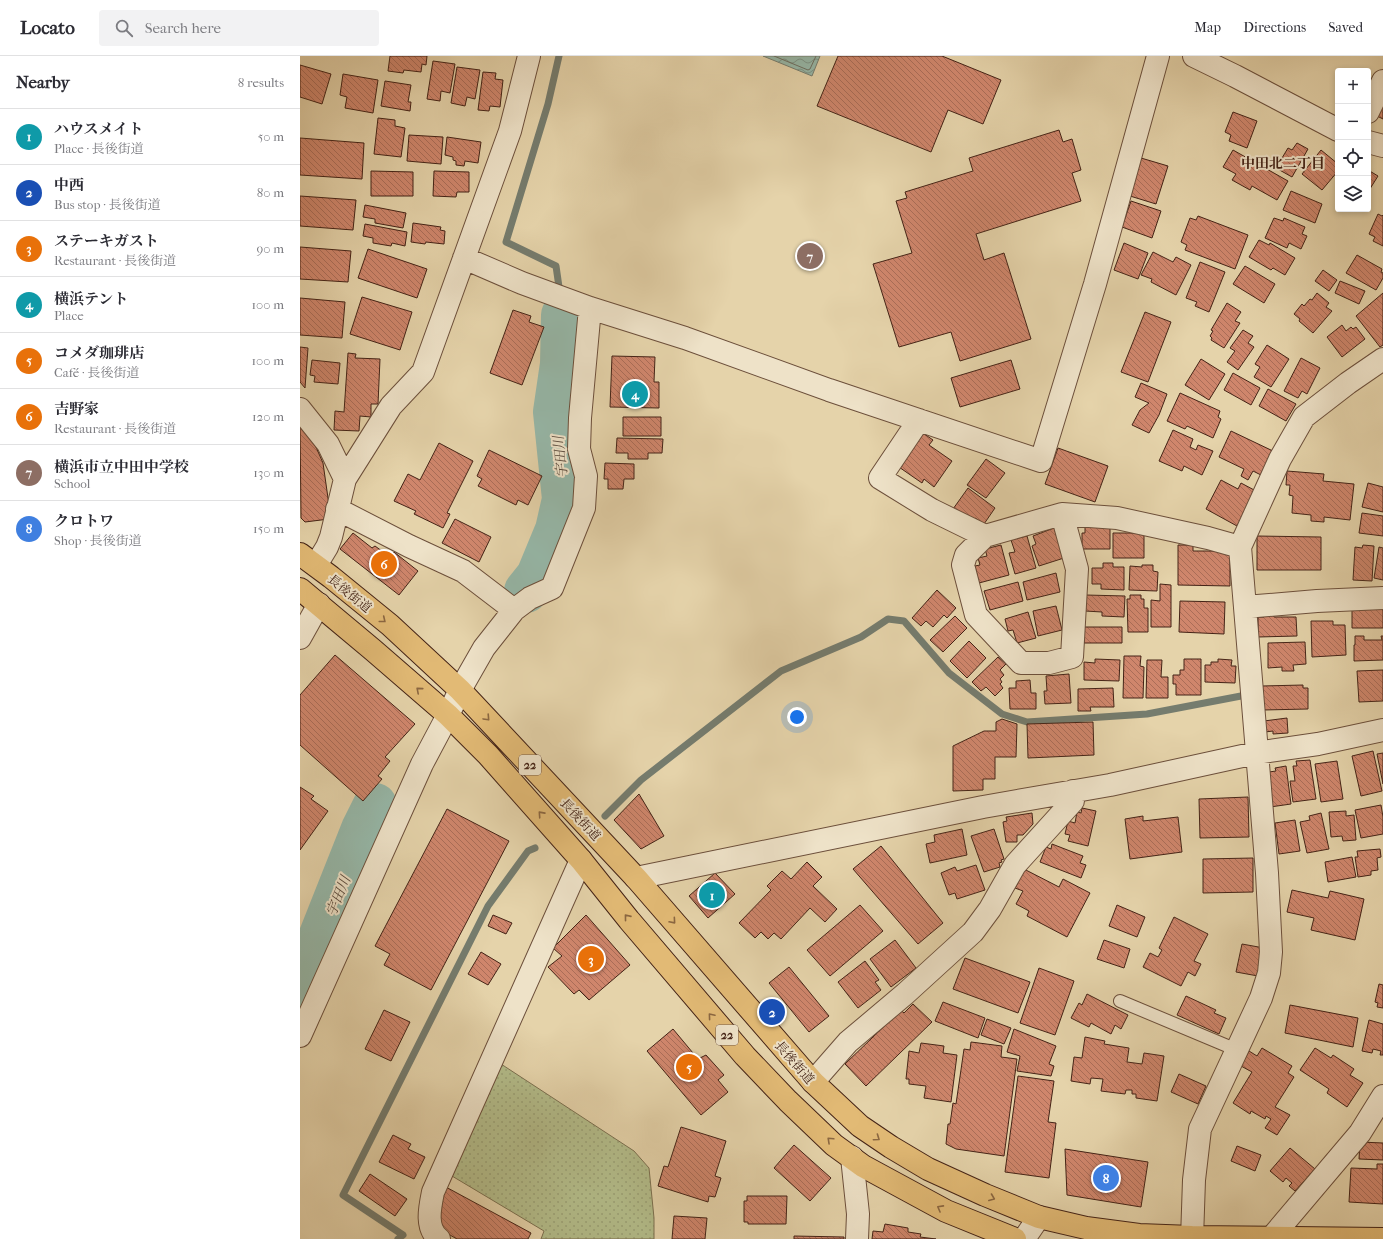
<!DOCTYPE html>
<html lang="en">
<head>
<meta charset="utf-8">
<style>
	body { margin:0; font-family:"IM FELL French Canon","Noto Serif JP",serif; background:#f2f2f3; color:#2b2b33 }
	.controls { position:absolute; right:12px; top:12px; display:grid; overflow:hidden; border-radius:4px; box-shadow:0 2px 6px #0003 }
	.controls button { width:36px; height:36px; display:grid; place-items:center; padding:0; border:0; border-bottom:1px solid #e1e1e2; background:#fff; color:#2b2b33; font:20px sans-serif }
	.you { position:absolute; left:497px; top:661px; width:14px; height:14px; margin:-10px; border:3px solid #fff; border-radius:50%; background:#1a73e8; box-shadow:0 0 0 6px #1a73e833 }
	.badge { display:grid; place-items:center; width:26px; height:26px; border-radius:50%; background:#0b8043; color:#fff; font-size:13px; font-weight:700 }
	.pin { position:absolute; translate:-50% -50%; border:2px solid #fff; box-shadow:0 1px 4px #0006 }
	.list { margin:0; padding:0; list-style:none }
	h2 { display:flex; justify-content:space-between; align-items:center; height:52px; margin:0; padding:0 16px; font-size:17px }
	h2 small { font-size:13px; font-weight:400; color:#7c7c81 }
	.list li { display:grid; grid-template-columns:26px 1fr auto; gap:12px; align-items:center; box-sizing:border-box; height:56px; padding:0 16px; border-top:1px solid #e1e1e2 }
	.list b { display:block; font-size:15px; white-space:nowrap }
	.list p { margin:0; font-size:13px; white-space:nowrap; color:#7c7c81 }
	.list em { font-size:13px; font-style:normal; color:#7c7c81 }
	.icon { flex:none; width:22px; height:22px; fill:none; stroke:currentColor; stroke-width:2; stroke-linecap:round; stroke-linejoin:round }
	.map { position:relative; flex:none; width:1083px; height:1183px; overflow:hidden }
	header { display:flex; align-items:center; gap:24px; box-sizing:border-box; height:56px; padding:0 20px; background:#fff; border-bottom:1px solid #e1e1e2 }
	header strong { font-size:19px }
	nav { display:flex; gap:22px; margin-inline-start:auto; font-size:14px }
	.search { width:280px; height:36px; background:#f2f2f3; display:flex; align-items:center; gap:10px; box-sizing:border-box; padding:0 14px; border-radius:4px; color:#7c7c81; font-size:15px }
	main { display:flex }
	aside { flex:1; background:#fff }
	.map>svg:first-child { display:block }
</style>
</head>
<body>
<header>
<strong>Locato</strong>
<div class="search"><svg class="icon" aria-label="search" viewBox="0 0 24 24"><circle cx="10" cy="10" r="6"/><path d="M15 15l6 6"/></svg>Search here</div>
<nav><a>Map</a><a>Directions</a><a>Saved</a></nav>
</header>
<main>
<aside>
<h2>Nearby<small>8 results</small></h2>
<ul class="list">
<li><span class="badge" style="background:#0f9aa8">1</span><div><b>ハウスメイト</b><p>Place · 長後街道</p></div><em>50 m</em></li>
<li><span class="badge" style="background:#1a4fb4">2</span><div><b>中西</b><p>Bus stop · 長後街道</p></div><em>80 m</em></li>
<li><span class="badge" style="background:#e8710a">3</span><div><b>ステーキガスト</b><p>Restaurant · 長後街道</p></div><em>90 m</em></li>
<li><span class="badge" style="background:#0f9aa8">4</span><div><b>横浜テント</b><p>Place</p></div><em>100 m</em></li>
<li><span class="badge" style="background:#e8710a">5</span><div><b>コメダ珈琲店</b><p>Café · 長後街道</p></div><em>100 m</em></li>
<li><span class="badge" style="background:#e8710a">6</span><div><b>吉野家</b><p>Restaurant · 長後街道</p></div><em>120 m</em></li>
<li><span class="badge" style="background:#8d6e63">7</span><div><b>横浜市立中田中学校</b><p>School</p></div><em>130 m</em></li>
<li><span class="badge" style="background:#3f7fe0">8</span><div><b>クロトワ</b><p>Shop · 長後街道</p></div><em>150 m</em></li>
</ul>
</aside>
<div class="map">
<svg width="1083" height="1183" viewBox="0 0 1083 1183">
	<defs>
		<pattern id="grass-dots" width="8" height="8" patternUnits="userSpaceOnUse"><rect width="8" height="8" fill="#b3bc8a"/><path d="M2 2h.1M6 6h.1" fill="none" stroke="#9ba176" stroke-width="1.8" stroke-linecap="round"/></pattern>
		<pattern id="water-waves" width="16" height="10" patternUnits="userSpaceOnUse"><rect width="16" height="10" fill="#96b8a9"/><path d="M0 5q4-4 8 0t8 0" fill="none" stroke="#7c9589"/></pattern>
		<pattern id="building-back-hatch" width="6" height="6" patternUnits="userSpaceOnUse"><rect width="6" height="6" fill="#cf866c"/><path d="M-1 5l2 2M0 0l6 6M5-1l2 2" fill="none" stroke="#aa6d58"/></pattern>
	</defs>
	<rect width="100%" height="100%" fill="#e5d3aa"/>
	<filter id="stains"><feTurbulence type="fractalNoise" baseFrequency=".005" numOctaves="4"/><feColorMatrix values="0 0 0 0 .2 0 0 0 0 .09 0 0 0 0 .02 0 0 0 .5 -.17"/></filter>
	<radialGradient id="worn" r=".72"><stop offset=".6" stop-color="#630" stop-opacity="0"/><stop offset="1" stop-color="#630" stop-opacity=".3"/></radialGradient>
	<path fill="url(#grass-dots)" stroke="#7c7050" d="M201,1008L334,1095L349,1112L354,1162V1183H241L244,1175L152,1120Z"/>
	<path fill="url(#water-waves)" stroke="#757c6e" d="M463,0H520L512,20Z"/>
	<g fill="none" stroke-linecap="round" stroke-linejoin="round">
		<path stroke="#6d6e60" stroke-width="1" d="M474,0L508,14L510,13L516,0"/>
		<path stroke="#757c6e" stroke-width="7" d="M259,0L248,48L206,186L256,210L263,259
			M305,760L341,724L481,615L561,581L588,563L604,565L649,617L702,658L727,666L847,658L941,640
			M98,1183L103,1179L43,1139L188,850L228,795L235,792"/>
		<path stroke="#96b8a9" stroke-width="44" d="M226,535L238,520L257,474L264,443L255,356L262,308L263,259
			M0,932L63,773L75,749"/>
	</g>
	<path fill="url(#building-back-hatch)" stroke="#442316" d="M90,0H127L126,9L122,8L121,16L104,14L103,17L88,15Z
		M538,0H642L701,24L683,68L648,54L631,96L517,50Z
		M133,5L155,8L150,37L141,35L140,45L127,43Z
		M0,9L31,18L22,48L0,41Z
		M157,11L180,14L175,43L167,41L165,50L151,47Z
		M183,16L196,17L195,23L203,24L200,51L190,50L189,55L178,54Z
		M43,18L78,24L73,57L45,52L47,41L40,39Z
		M85,25L111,29L108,46H111L110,55L81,50Z
		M1083,48V63L1077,60Z
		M933,56L957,65L947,92L929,85L931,79L925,76Z
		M78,62L95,64V70L105,72L101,101L74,98Z
		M759,74L763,86L772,83L781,114L772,117L781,145L676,178L684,204L704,197L731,283L660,305L651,276L599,291L573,208L612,197L596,145L607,142L605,136L673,115L669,102Z
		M109,79L143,81L141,108L107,105Z
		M147,81L181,86L178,107L165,105L164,110L156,109V105L153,104V101L145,99Z
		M0,82L64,87L62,123L0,119Z
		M997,87L1008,93L992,121L976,112L988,92L992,94Z
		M933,94L988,125L977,144L952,130L950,134L932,124L936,118L923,111Z
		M1021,94L1038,108V115L1022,134L1002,118Z
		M841,102L868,110L856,148L830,140Z
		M1068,114L1078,120L1068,136Z
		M71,115L113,116V140H71Z
		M134,115L169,116V136H157L156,141L133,140Z
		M991,135L1022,148L1015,167L983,154Z
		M0,140L56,144L53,174L0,170Z
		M831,145L861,155L852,182L822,171Z
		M65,149L106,157L103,172L75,167V163L63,161Z
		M1078,158L1082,160L1083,159V190L1073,185L1075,181L1069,178Z
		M898,160L948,179L935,213L885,194L887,189L881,186L890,162L896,164Z
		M974,162L983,165L984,162L1005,171L1002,178L1007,180L1001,193L989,187L987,192L965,182Z
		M113,167L141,171L140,174L145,175L144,188L126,186L125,188L111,186Z
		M65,168L107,176L105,190L92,187L91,190L73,187V182L63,180Z
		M959,184L969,189L970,187L995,202L985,219L973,212L971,214L949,201Z
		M824,187L848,197L838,223L814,214Z
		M0,191L51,195L48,226L0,223Z
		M68,193L127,213L117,242L58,222Z
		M853,196L873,206L876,201L891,209L876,239L851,226L852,223L841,219Z
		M1057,199L1082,213L1081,216L1083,217V222L1076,234L1046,217Z
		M900,206L925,216L909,256L895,250L897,246L886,242Z
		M945,210L975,228L964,247L933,228Z
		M1023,214L1037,224L1029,235L1015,225Z
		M1040,225L1065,235L1059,248L1035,237Z
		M1017,237L1029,247L1026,251L1032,255L1013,277L999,265L1000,263L994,258L1002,248L1004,250L1010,243L1012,244Z
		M1083,237V289L1080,291L1056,260Z
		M62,241L112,256L100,294L50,278Z
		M0,242L45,246L42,282L0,279Z
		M927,247L941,256L935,265L940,267L924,292L911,284L912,282L910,280L913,275L911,274Z
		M213,254L231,260L229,266L244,271L222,329L190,317Z
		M845,256L871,266L848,326L821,316Z
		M1042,269L1046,275L1051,271L1053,273L1056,271L1065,283L1042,301L1027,281Z
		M943,274L953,280L948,287L954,291L938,314L927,306L935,295L930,292Z
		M967,289L989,303L971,331L954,321L960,311L955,308Z
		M0,291L8,292L5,332L0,326Z
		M48,297L56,298L55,302L80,303L78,348H71V361L60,360L59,375L34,374L35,355L44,356Z
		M312,300L355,301L354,326H359V352L310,351Z
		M1001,302L1020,312L1007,338L1002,335L998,342L984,335Z
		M901,303L925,318L909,344L885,329Z
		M12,304L40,307L38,328L14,326L15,320L10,319Z
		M711,304L720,333L660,351L651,322Z
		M933,317L960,332L951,349L924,334Z
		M841,327L867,338L859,359L849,377L832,369L840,354L849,347L835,341Z
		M968,333L996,348L986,365L959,350Z
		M880,337L920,355L918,361L921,363L913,382L887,370L885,373L867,365Z
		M323,361H361V380H323Z
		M0,367L12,382L23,407L30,456L29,463L5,466L1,462Z
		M873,374L893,383L890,391L896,394L898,389L913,395L902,419L884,410L882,415L859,405Z
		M620,375L633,384L629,389L652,405L634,431L624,423L622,427L596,409Z
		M931,375L975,396L963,420L953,415L948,424L941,420L944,413L919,401Z
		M317,382L363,383L362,397H348V403H328V397H316Z
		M139,387L173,405L147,457L150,458L143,472L114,458L116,455L94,445L108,418L120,424Z
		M758,392L808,410L795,446L745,428Z
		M189,394L242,420L228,449L218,444L216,449L178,430L182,423L177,420Z
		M686,403L705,417L686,442L667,429Z
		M305,407L334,408V423H324L323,433H308V423H304Z
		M987,415L1024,418L1023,425L1054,428L1050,464L1024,461V466L1011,465V459L992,457L993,440L989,439L990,429H986Z
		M921,424L938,433L941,427L956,435L937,470L906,453Z
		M1068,427L1083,431V456L1062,451Z
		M668,432L695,452L684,468L675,462L671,466L653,453Z
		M1062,457L1083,460V480L1059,477Z
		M155,463L191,481L179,506L142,487Z
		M785,468L810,470V493H782V477H785Z
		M754,472L764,502L739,510L732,490L736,488L733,480Z
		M53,477L72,492L75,490L90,501L94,496L118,515L99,539L40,493Z
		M813,477H844V502H813Z
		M727,480L736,512L715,518L709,497L715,496L711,484Z
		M957,480L1021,481V514H957Z
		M701,489L709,519L679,527L675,510L680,509L678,502L687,500L685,493Z
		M878,489H893V495H930V530L878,529Z
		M1063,489L1074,490L1072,525L1053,524L1055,491L1062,492Z
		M1079,491L1083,492V524L1074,522Z
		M803,507H813V511H824V534L801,533V528H792V512H803Z
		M842,509H853V515L858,516L857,535L829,534L830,510L842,511Z
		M756,517L760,536L727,544L723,526Z
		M718,526L723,545L690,554L684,535Z
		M860,528L871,529V571H851V544L860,545Z
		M637,534L656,552L647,562L644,559L633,571L626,565L621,570L612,562Z
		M786,539L825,540L824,561L802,560V556L785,555Z
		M830,539H841V543H844V552H848V576H828L827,543H830Z
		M880,545L925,546L924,578L879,576Z
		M756,550L762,574L738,580L733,555Z
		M1052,552H1083V572H1052Z
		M728,556L736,582L717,587L713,574L708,575L705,563Z
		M964,557H973L974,561H996L997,580L958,581V561H964Z
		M655,560L667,572L643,596L630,584Z
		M1011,565H1033V569H1045L1046,599L1012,601Z
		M784,571H822V587H784Z
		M1055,580H1064V584H1082L1081,580H1083V604L1054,605V589H1055Z
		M669,585L686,602L667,622L650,605Z
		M1005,586L1006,608L993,609L994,615H982V611L968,612V587Z
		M35,599L115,668L85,701L90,705L78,720L82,723L63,745L0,689V639Z
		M824,600H841L840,610L844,611L843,642H823Z
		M698,601L706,608L700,614L704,619L700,623L702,626L700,628L703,632L695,640L686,631L681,635L672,626Z
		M795,603L820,604L819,625L784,624V606L795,607Z
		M884,603H901V639H876V628H873V619H880V614H884Z
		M918,603L932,604L931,610H936L935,627L905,626V609H911V606H918Z
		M847,604H862L861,621H868V642H846Z
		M1083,614V645L1059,646L1057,615Z
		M769,618L771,647L745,648L744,635H747L746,620Z
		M730,624L731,637H736V653H710L709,632H716V625Z
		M1003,629V632H1008V653L963,654L962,630Z
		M813,632L814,651H790L791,655H778V633Z
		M987,662L988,677L973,678V675L965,676L964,665Z
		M702,663L717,668L716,701H695V723H683V734L653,735V690L684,675H696V666Z
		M793,666L794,699L728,702L727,668Z
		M1073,695L1082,735L1061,740L1052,700Z
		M1083,697V728L1077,698Z
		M1010,704L1016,743L993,746L990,725H995L993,710H997L996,705Z
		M1037,705L1043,743L1021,746L1015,708Z
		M986,710L991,748L970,751L969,716L976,715L975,712Z
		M0,731L14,740L11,743L28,755L0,794Z
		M339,738L364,780L341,793L314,764Z
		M948,741L949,781L900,782L899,743Z
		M1081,749L1083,761V778L1061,782L1055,754Z
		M782,752L796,755L788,790L768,785L770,779L765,778L768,765L775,767L777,756L781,757Z
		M147,753L209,785L131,934L84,909L90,898L75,890Z
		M1046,755V760L1054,759L1056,784L1043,785L1042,780L1031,781L1029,756Z
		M732,757L733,768L723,779H717V786H706L703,766L707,765L706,761Z
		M1021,757L1029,793L1007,797L1000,766L1010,764L1009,760Z
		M843,760V765L878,761L882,796L830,803L825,763Z
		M995,764L1000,795L979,798L975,767Z
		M662,773L667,799L630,807L626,788L635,786L634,779Z
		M694,773L704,803L701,804L702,806L699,807L700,811L684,816L671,780Z
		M752,788L783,800L780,807L786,809L781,822L740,806L746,791L751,793Z
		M581,790L643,867L618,888L553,813Z
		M1080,793L1081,801L1077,802L1078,814L1071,815V819L1058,821L1055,801H1058L1057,795Z
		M1052,801L1056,821L1028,826L1025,806Z
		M953,802V836L903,837V803Z
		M507,806L522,821L513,830L537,853L525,866L510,852L481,883L474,877L468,883L461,876L455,882L439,867L471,834L467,830L482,815L491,823Z
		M676,809L685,834L657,843L655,837L649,839L641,817L655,811L657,815Z
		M720,811L759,831L763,823L790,837L767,881L727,860L729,855L716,848L723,835L715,832L718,827L713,824Z
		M415,817L435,838L408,862L389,840Z
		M992,834L1028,842L1030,835L1064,843L1055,884L1011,874L1014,862L987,856Z
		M560,849L583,875L530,920L507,894Z
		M817,849L845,861L837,881L809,870Z
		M193,859L212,867L206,878L188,870Z
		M286,859L330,909L289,944L279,934L274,938L248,911L262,900L253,892Z
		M874,861L908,878L894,905L901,908L895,920L888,916L881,930L843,911L850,897L858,901L862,894L859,892Z
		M595,884L616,912L591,931L570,903Z
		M804,884L830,893L824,912L797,903Z
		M942,888L964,892L958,920L936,916Z
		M181,896L201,908L188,929L168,918Z
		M665,902L730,926L718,957L653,933Z
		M565,905L579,924L575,926L581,934L558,952L538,926Z
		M489,911L529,960L509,976L469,927Z
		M739,912L774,925L755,979L720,967Z
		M1079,928L1083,929V952L1077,951L1078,947L1075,946Z
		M787,938L828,959L821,973L815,969L811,978L791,967L789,971L771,962L779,947L782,949Z
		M886,940L916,954L914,957L926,962L919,978L877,959Z
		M643,946L685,962L678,982L635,965Z
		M613,948L632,966L566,1030L545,1008L601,954L604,957Z
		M990,949L1058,962L1053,991L985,977Z
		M84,954L110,966L91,1005L65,993Z
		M687,963L711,972L704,988L681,979Z
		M1069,964L1083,968V999H1080L1081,995L1073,993L1072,997L1062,995Z
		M373,973L398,1003L406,999L424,1019L418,1024L428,1036L401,1059L347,995Z
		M714,973L756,990L749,1008L754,1010L751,1020L717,1015L720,1000L707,996Z
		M785,981L805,985L804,988L829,992L827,1006L842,1008L844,997L864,1000L857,1045L836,1042V1038H832V1034H826L825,1038L801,1035L803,1023L791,1022L790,1028L771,1025L774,1001L782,1002Z
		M671,986L702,990L701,1001L717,1003L704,1100L656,1093L646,1088L648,1068H650L653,1047L656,1048L664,993L670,994Z
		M621,987L644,990L643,997L657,999L651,1046L624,1042L626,1030L609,1028V1023H606L609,995L619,997Z
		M962,992L992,1010L988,1017L994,1021L975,1051L990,1059L977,1079L965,1072L971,1063L966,1060L965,1063L951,1055L950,1058L933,1047L952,1016L941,1010L949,995L957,1000Z
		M1015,992L1031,1002L1033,999L1054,1013L1050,1019L1063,1027L1047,1051L1027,1037L1029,1033L1000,1014Z
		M879,1018L906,1030L898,1048L871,1036Z
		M718,1020L754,1025L748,1066L756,1067L749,1122L705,1116Z
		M381,1071L426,1085L415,1120L421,1122L415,1141L409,1140L408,1146L358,1130L364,1110L368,1111Z
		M93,1079L111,1088L108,1093L125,1101L114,1123L79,1106Z
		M1060,1086L1083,1087V1104L1059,1103Z
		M494,1089L531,1122L510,1145L474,1112Z
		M937,1090L961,1099L955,1115L931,1105Z
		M990,1092L1015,1113L995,1135L989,1130L992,1127L986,1122L983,1126L970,1115Z
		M765,1093L848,1106L841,1151L767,1139Z
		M1077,1108H1083V1148L1049,1146L1051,1112L1077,1113Z
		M70,1118L107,1143L95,1160L59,1135Z
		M144,1130L231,1177L228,1183H157L134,1170Z
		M447,1140H487L486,1168H448V1166H444V1145H447Z
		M374,1160L407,1162L405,1183H372Z
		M585,1168L608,1172V1176L621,1178L620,1181L636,1183H572L573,1175L583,1176Z
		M494,1180L544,1181V1183H494Z"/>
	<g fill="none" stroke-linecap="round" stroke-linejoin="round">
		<g stroke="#6c4f3b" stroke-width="14">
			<path id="service" d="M820,945L937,994"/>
		</g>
		<g stroke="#6c4f3b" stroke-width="24">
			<path id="minor" d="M894,0L935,20L1038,74
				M1068,56L1083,25
				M1068,86L1083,90
				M164,202L222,227L290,252L385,282L529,334L741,405L795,228L858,0
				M0,353L28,388L45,423
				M619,364L580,422L632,454L685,480L762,458L817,462L908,482L940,491
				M37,453L109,490L163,515L214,554
				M685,480L666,499L663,509L676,559L721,607H749L772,601L777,513L762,458
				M16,509L27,491L31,481L45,423L91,350L123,316L210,75L229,0
				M945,551L1017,545L1083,542
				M0,582L19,548
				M148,659L160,634L184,592L214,554L230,542L252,532L284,452L286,420L279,393L280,362L290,252
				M336,822L683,751L810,729L956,697L1018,688L1083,674
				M513,1026L548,986L605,938L673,876L690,853L715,809L773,745V735
				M552,1101L558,1158L557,1183
				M972,1181L1060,1077L1083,1040
				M139,1183C125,1172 130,1151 133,1136L281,804
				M724,1183L739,1161
				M892,1183L894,1124L900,1073L961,942L969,917L971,896L967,817L940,491L980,403L1004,361L1048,327L1083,303"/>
		</g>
		<g stroke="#6c4f3b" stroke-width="24">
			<path id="tertiary" d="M0,980L122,708L148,659"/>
		</g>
		<g stroke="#442316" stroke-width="24">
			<path id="primary" d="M0,498L31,521L90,569L160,634L336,822L513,1026L560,1070L591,1091L628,1113L685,1139L739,1161L786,1172L839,1179L892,1181L1083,1183
				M0,533L73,594L148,659L188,699L281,804L329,864L445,1000L488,1045L534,1089L563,1110L646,1155L715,1183"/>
		</g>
		<use href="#service" stroke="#eee2c8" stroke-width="12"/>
		<use href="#minor" stroke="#eee2c8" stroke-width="22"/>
		<use href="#tertiary" stroke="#eee2c8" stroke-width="22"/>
		<use href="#primary" stroke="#e2ba75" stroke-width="22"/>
	</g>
	<defs><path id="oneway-chevron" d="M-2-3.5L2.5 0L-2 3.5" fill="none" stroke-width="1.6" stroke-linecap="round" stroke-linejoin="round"/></defs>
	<g stroke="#8b6741">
		<use href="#oneway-chevron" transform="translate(83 564) rotate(39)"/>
		<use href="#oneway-chevron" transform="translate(119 634) rotate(-139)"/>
		<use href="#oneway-chevron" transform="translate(187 662) rotate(47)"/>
		<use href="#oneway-chevron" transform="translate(241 758) rotate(-132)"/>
		<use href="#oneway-chevron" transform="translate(327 861) rotate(-129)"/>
		<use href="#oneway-chevron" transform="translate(373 865) rotate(49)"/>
		<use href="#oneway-chevron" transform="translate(411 960) rotate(-130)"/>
		<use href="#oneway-chevron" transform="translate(577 1082) rotate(35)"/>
		<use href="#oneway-chevron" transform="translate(530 1084) rotate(-137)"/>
		<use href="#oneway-chevron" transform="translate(692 1142) rotate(22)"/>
		<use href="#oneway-chevron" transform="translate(640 1152) rotate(-151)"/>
	</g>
	<g text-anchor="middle" stroke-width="4" stroke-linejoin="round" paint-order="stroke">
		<g fill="#eee2c8" stroke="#775c4b" stroke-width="1">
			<rect x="219" y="699" width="22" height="20" rx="3"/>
			<rect x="416" y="969" width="22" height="20" rx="3"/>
		</g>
		<g font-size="12" font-weight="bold" fill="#442316">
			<text x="230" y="713">22</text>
			<text x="427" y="983">22</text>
		</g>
		<g font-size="13" fill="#442316" stroke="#eee2c8">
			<text transform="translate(50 537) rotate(39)" y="5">長後街道</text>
			<text transform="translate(281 763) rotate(47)" y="5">長後街道</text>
			<text transform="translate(495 1006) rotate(49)" y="5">長後街道</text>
		</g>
		<g font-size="14" font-weight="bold" fill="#442316" stroke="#eee2c8">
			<text x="983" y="112">中田北二丁目</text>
		</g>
		<g font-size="14" font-style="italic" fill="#58483b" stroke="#eee2c8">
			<text transform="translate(260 401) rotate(-96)" y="5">宇田川</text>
			<text transform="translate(38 840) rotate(-68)" y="5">宇田川</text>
		</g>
	</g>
	<rect width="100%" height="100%" filter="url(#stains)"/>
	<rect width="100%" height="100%" fill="url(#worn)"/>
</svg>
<div class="controls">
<button>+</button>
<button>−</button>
<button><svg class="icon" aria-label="locate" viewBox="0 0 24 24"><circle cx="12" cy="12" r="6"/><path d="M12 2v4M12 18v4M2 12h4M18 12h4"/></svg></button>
<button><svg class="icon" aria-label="layers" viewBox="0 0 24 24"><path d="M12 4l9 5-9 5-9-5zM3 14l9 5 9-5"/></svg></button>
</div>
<div class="you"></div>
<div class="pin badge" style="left:412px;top:839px;background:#0f9aa8">1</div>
<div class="pin badge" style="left:472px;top:956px;background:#1a4fb4">2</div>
<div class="pin badge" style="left:291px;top:903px;background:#e8710a">3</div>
<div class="pin badge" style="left:335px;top:338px;background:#0f9aa8">4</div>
<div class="pin badge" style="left:389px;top:1011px;background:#e8710a">5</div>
<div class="pin badge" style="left:84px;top:508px;background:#e8710a">6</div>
<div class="pin badge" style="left:510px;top:200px;background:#8d6e63">7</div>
<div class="pin badge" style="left:806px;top:1122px;background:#3f7fe0">8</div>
</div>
</main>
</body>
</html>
